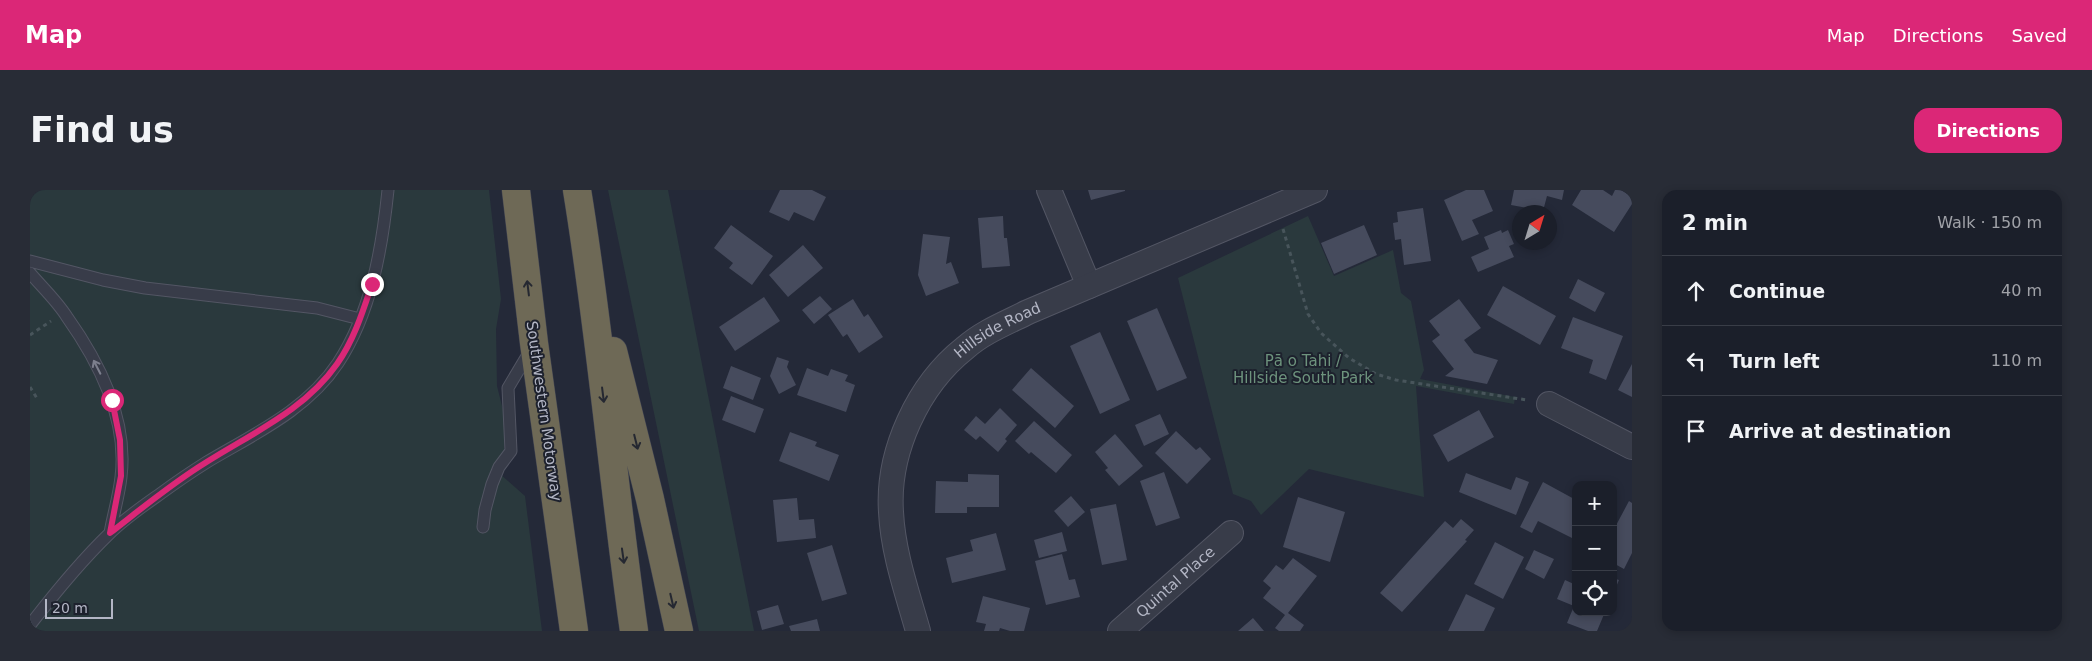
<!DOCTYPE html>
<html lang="en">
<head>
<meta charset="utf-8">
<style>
	body { margin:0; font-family:"DejaVu Sans",sans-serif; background:#282c36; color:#f1f3f6 }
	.controls { position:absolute; right:15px; bottom:15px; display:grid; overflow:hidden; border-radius:10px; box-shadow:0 2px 8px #0003 }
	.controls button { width:45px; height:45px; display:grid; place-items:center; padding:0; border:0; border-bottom:1px solid #393d47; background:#1b1f2a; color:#f1f3f6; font:25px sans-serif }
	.compass { position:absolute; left:1482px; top:15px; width:45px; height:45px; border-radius:50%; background:#1b1f2a; box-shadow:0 2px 8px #0003; rotate:38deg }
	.scale { position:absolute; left:15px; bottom:12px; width:68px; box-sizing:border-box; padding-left:5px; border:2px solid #b3b6c5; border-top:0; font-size:14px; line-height:18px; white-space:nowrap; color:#b3b6c5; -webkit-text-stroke:4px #1d212d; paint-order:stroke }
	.stop { position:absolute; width:15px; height:15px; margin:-11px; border:4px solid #db2777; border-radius:50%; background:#fff }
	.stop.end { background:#db2777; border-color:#fff; box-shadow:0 1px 5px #0008 }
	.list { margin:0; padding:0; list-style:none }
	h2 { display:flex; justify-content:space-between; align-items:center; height:65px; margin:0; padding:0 20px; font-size:21px }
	h2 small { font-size:16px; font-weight:400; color:#a0a2a8 }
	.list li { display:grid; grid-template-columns:32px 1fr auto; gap:15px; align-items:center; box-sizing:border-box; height:70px; padding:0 20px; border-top:1px solid #393d47 }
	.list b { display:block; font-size:19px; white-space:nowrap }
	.list em { font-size:16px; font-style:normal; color:#a0a2a8 }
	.icon { flex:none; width:28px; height:28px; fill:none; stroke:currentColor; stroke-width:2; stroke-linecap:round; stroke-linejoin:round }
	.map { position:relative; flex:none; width:1602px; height:441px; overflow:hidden; border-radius:15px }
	header { display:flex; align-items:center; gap:30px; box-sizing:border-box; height:70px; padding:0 25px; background:#db2777; color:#fff }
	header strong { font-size:24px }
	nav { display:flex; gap:28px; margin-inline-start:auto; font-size:18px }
	.intro { display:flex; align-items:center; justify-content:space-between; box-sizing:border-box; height:120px; padding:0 30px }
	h1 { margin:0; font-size:35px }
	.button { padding:12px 22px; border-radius:15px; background:#db2777; color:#fff; font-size:18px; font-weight:700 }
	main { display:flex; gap:30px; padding:0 30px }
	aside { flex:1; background:#1b1f2a; border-radius:15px; box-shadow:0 2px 8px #0003 }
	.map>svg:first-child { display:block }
</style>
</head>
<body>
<header>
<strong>Map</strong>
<nav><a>Map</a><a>Directions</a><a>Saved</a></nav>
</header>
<div class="intro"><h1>Find us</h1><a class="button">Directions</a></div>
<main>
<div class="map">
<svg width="1602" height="441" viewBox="0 0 1602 441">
	<rect width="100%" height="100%" fill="#242938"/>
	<path fill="#2a393d" d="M0,0H459L471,109L466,139L467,196L475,228L474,269L470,284L495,306L512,441H0Z
		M578,0H638L724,441H669Z
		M1278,26L1304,86L1363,60L1371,103L1381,111L1394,180L1390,189L1485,207L1484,214L1386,196L1394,307L1279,279L1231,325L1221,311L1203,304L1148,88Z"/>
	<path fill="#464b5d" d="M750,0H782L796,7L784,31L764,22L759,31L739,22Z
		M1058,0H1095V1L1061,10Z
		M1436,0H1454L1463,21L1442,30L1449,44L1432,51L1414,10Z
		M1484,0H1534L1532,10L1517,6L1513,21L1481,15Z
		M1551,0H1573L1582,6L1585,0H1591L1602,7V14L1584,42L1542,15Z
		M1393,18L1401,71L1374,75L1371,49L1365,50L1363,33L1368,32L1367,22Z
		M973,26L974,48H977L980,76L952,78L948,28Z
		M701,35L743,66L722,95L699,78L703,73L684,58Z
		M1334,35L1347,65L1304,84L1291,53Z
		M1471,40L1472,43L1478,40L1484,54L1479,56L1484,67L1448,82L1441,67L1459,59L1454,47Z
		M893,44L920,47L916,74L921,72L929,93L896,106L888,85Z
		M773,55L793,78L758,107L739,85Z
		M1548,89L1575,103L1565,122L1539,108Z
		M1473,96L1526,126L1510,155L1457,125Z
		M790,106L802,119L784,134L772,120Z
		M734,107L750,131L705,161L689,137Z
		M823,109L834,127L838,124L853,147L829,163L817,144L813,147L798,125Z
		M1429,109L1451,138L1434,150L1444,163L1468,170L1457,194L1415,186L1424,179L1402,151L1410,145L1399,131Z
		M1127,118L1157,188L1127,201L1097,131Z
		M1543,127L1593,146L1576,190L1559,183L1563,170L1531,158Z
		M1070,142L1100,210L1070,224L1040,156Z
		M747,167L759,171L757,177L766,195L749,204L740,186Z
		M1602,174V207L1588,200Z
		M701,176L731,188L723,210L693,198Z
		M777,178L798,186L801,179L818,185L815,191L825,195L816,222L767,205Z
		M1001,178L1044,216L1025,238L982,200Z
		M701,206L734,219L725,243L692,230Z
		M970,218L987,235L975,249L977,251L968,262L950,246L946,250L934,240L946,226L955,234Z
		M1449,220L1464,247L1418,272L1403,245Z
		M1130,224L1139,244L1114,256L1105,235Z
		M1004,231L1042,265L1026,283L1001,262L999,264L985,251Z
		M1146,241L1166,260L1170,257L1181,269L1157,294L1125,263Z
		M760,242L787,252L785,256L809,265L799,291L749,271Z
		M1085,244L1113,276L1089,296L1075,280L1078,278L1065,262Z
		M1134,282L1150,328L1126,336L1110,291Z
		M1436,283L1481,300L1486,287L1499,292L1486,325L1429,302Z
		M938,284L969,285V317H937V323H905L906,291L938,292Z
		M1513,292L1546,310V350L1508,331L1502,343L1490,337Z
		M1041,306L1055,322L1038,337L1024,321Z
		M1268,307L1315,322L1300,372L1253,357Z
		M767,308L769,330L784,329L786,348L747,352L743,310Z
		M1599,311L1602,313V363L1594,379L1583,373V341Z
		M1086,314L1097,370L1072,375L1060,319Z
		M1431,329L1444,340L1435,350L1437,351L1372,422L1350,403L1415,331L1423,338Z
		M1032,342L1037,361L1009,368L1004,350Z
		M966,343L976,380L922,393L916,368L943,361L940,350Z
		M1465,352L1494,367L1473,409L1444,394Z
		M802,355L817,404L792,411L777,363Z
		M1504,360L1524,369L1514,389L1495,379Z
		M1032,364L1039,390L1045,389L1050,407L1016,415L1005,371Z
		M1263,368L1287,386L1258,423L1274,435L1270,441H1249L1245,438L1255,425L1233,408L1241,398L1233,391L1246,375L1253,380Z
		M1583,388L1589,390L1583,404Z
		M1535,390L1546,395V422H1575L1567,441H1558L1537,433L1544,416L1527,409Z
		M1436,404L1465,418L1454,441H1418Z
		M953,406L1000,418L994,441H980L970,438L969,441H954L956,434L946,432Z
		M748,415L754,434L732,440L727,421Z
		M1223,428L1234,441H1208Z
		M787,429L790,441H761L759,436Z"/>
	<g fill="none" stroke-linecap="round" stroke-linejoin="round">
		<g stroke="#535664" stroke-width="13">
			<path id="service" d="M0,71L73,90L115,98L287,118L330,129
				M0,83C12,97 27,111 37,127C69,172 98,230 91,287C89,306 83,325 80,343
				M453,337L455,320L462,294L469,277L481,261L478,198L500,161
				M0,435C24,404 51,371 79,344C94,329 113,316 130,304C145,293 161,282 177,272C224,244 277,220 308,173C341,123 352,59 358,0"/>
		</g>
		<g stroke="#535664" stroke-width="26">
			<g id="minor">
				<path d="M1019,0L1059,96"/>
				<path d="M1519,214L1602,257"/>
				<path id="s1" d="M888,441C877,402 863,363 861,322C857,262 888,195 935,158C953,142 976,133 998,122L1285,0"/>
				<path id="s2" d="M1090,441L1201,343"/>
			</g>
		</g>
		<g stroke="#404351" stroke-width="29">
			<path id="motorway" d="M486,0L504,153L544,441
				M547,0C571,146 583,294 604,441
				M583,161L620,309L649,441"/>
		</g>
		<path stroke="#48555b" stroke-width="3" stroke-dasharray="4 4" stroke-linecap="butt" d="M1253,39L1278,124L1291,143L1319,168L1346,184L1366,190L1497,210
			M0,145L21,131
			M0,197L8,210"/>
		<use href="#service" stroke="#383c49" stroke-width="11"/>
		<use href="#minor" stroke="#383c49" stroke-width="24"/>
		<use href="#motorway" stroke="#6e6956" stroke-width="28"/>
	</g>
	<defs><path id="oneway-shaft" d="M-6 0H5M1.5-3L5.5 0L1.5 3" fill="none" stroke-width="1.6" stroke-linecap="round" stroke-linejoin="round" transform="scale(1.25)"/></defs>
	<g stroke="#252831">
		<use href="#oneway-shaft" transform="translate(498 98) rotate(-97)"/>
		<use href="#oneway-shaft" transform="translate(573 205) rotate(83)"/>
		<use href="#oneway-shaft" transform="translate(606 252) rotate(76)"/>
		<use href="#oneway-shaft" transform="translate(593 366) rotate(82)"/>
		<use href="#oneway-shaft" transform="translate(642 411) rotate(77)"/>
	</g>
	<use stroke="#7c7f8d" href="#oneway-shaft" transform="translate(67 177) rotate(-117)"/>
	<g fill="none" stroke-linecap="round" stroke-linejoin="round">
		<path stroke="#db2777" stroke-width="6" d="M82,210L90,250L91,286L80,343C111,319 141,294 175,273C222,243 274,221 307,174C324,150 333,121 342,94"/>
	</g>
	<g text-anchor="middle" stroke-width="4" stroke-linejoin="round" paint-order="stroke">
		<g font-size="15" fill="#b3b6c5" stroke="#1d212d">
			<text dy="5" stroke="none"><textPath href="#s1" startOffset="346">Hillside Road</textPath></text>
			<text transform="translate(514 221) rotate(82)" y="5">Southwestern Motorway</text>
			<text dy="5" stroke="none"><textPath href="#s2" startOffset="74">Quintal Place</textPath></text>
		</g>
		<g font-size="15" fill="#6d937d" stroke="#1d212d">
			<text x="1273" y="176">Pā o Tahi /<tspan x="1273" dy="17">Hillside South Park</tspan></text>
		</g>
	</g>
</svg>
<div class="controls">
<button>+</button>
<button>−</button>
<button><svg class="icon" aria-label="locate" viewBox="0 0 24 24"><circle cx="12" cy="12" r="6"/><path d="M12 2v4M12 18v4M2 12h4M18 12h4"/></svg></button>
</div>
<svg class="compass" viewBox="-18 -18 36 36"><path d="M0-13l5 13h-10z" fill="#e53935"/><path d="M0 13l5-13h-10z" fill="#a0a2a8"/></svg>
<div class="scale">20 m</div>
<div class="stop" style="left:82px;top:210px"></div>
<div class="stop end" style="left:342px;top:94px"></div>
</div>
<aside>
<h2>2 min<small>Walk · 150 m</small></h2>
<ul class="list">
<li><svg class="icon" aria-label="ahead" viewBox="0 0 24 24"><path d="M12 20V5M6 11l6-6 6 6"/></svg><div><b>Continue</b></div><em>40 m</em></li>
<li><svg class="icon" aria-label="left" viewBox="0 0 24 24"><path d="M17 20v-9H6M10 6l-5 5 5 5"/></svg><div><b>Turn left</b></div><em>110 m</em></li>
<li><svg class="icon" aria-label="arrive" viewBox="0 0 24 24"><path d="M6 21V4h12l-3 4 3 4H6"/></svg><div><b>Arrive at destination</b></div></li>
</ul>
</aside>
</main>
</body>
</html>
